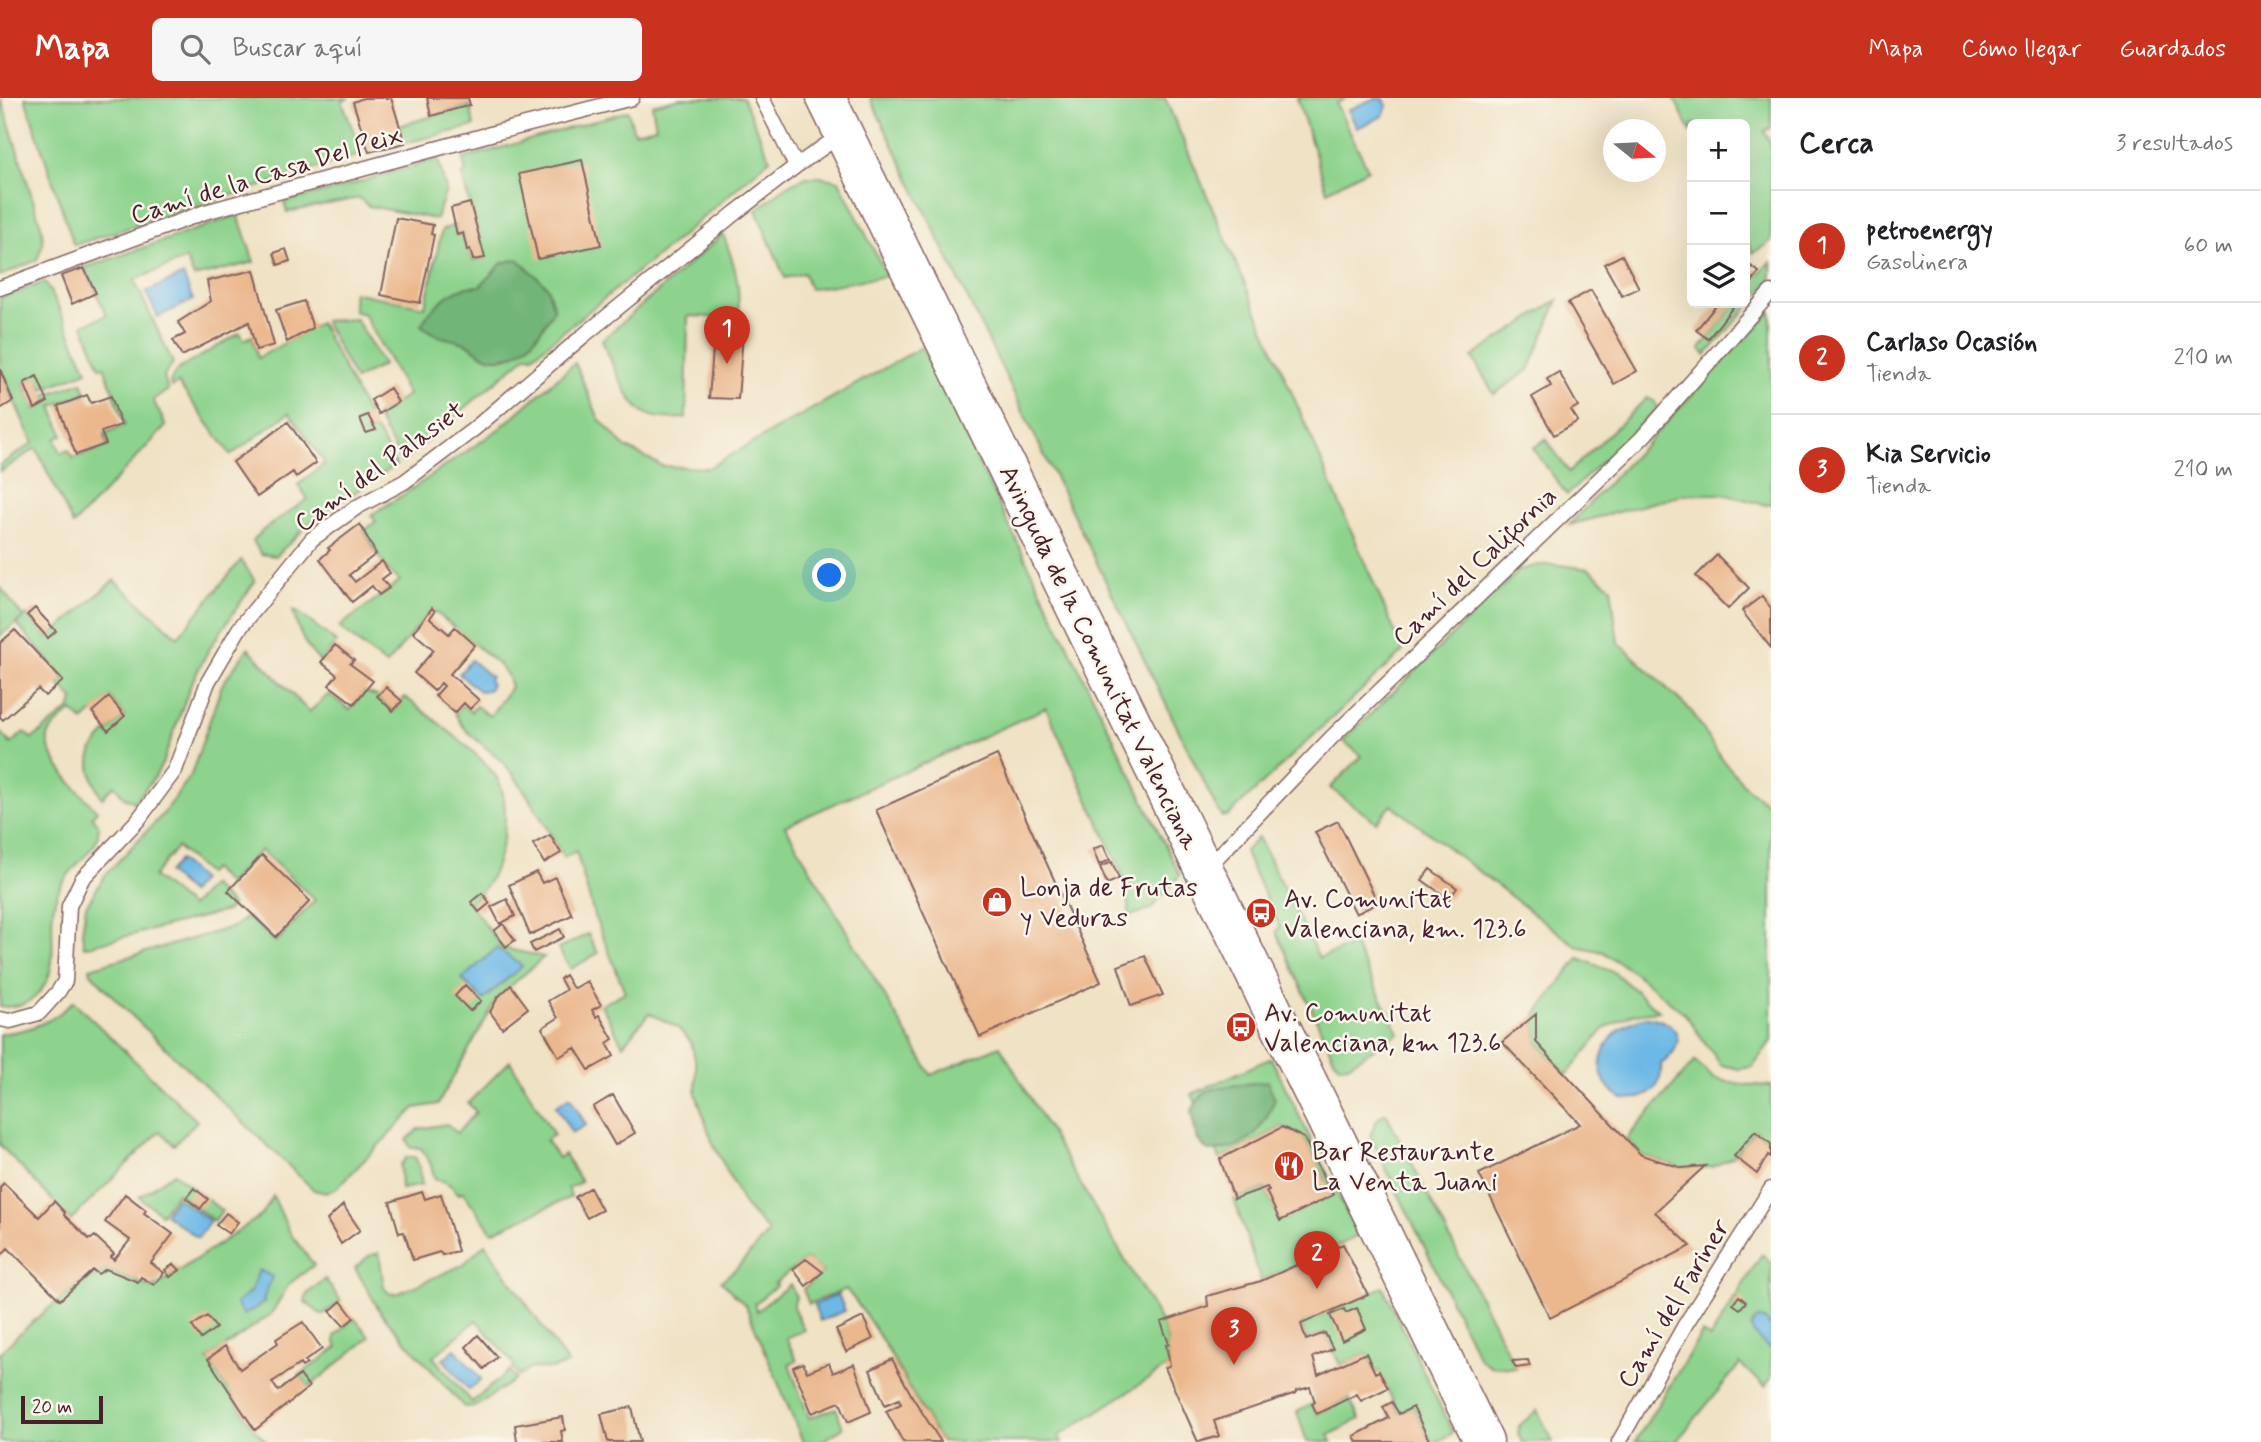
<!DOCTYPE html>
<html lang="es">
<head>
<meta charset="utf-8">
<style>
	body { margin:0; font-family:Mynerve,sans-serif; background:#f6f6f6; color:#202124 }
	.controls { position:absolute; right:21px; top:21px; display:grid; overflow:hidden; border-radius:10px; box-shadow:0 7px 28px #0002 }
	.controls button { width:63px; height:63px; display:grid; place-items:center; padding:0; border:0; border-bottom:2px solid #e0e0e0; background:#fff; color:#202124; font:35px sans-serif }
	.compass { position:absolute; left:1603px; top:21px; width:63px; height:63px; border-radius:50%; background:#fff; box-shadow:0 7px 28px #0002; rotate:108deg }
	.scale { position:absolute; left:21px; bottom:18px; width:82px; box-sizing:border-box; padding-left:7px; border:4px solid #4a1f2b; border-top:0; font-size:19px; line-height:24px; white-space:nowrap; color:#4a1f2b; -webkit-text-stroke:5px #fbf7ec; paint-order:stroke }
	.you { position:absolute; left:830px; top:478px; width:24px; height:24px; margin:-18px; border:5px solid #fff; border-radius:50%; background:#1a73e8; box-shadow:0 0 0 10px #1a73e833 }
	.badge { display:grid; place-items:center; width:46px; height:46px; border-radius:50%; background:#c8321e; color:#fff; font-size:23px; font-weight:700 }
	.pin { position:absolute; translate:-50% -58px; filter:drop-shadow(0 2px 4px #0008) }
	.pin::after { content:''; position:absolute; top:37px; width:24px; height:21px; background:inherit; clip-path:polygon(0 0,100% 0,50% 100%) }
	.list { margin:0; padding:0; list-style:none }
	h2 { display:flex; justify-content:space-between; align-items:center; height:91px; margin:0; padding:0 28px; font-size:30px }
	h2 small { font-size:23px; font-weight:400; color:#757577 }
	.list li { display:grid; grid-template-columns:46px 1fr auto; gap:21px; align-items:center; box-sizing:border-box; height:112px; padding:0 28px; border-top:2px solid #e0e0e0 }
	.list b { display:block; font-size:26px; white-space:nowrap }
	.list p { margin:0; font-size:23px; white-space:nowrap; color:#757577 }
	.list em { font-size:23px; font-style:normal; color:#757577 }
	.icon { flex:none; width:38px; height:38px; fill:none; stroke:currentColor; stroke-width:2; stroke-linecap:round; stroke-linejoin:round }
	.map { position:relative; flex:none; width:1771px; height:1344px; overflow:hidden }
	header { display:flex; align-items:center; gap:42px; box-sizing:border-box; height:98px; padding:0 35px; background:#c8321e; color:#fff }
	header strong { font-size:33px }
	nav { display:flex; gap:38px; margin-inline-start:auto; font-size:24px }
	.search { width:490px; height:63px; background:#f6f6f6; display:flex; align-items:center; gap:18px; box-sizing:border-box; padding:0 24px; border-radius:10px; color:#757577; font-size:26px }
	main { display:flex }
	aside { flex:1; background:#fff }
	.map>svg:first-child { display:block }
</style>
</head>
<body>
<header>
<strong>Mapa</strong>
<div class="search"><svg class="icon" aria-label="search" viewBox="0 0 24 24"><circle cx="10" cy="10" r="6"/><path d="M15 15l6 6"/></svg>Buscar aquí</div>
<nav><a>Mapa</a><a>Cómo llegar</a><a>Guardados</a></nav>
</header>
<main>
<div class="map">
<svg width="1771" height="1344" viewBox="0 0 1771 1344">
	<rect width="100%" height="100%" fill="#fbf7ec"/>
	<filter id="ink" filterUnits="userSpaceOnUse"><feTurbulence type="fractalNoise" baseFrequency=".0143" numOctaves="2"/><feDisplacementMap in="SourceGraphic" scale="14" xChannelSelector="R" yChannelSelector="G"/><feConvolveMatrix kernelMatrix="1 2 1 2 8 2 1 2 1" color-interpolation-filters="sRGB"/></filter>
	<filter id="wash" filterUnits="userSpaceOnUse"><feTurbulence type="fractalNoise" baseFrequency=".00686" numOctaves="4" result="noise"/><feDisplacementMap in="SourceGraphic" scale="28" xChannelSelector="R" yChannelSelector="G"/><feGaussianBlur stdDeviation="1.57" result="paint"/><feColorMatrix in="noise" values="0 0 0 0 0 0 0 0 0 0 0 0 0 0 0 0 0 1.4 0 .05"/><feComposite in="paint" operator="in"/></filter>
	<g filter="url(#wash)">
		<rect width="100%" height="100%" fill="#f0e2c4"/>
		<path fill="#8dd38d" stroke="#6c795c" stroke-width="2" d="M1,0L42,131L43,145L37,162L0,178Z
			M25,0H349L342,3L362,56L74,147Z
			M680,0H743L770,61L678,141L533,258L527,257L402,364L376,318L408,297L364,216L354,213L353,194L425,209L442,132L455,127L457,137L463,136L467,152L470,151L473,162L484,160L462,77L466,75L463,61L628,13L634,34L656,29L652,7Z
			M870,0H1165L1403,553L1229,717L1223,719L1218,713Z
			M1297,0H1346L1336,6L1368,71L1327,93Z
			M1674,0H1771V30L1764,33L1771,47V143L1753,155L1745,139V26H1692V36Z
			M470,7L474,28L405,45L399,28Z
			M438,61L446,92L436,121L369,108L359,100L287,114L284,104L329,93Z
			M806,79H821L839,83L887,178L810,191L804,175L785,180L756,112L790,86Z
			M238,117L254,164L194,179L186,161L134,182L173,265L164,278L168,292L153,302L166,328L73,427L36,350L0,374V367L33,345L0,271V200L45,184L58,208L87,273L43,291L36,279L24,286L35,311L48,304L45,297L82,284L86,295L52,308L63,337L55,341L61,355L69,352L73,360L108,348L104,336L125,327L104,268L100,269L83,227L107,217L84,170Z
			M723,136C735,168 741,185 738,220L688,218L686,320C670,321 650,322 638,310C623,295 611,262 602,242Z
			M1771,164V182L1706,257L1700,251L1736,205H1745C1745,187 1758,175 1771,164Z
			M1558,202L1529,272L1494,296L1472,259Z
			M1771,213V406L1766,407L1723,396H1685L1569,427Z
			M356,221L383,267L355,282L324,223Z
			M320,225L368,317L366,335L376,332L396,367L313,422L276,458L261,456L253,443L263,432L308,401L298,387L325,365L289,315L231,357L178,285L172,289L170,284L174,276L179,271L240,235L244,242L252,238L258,260Z
			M922,249L1180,777L1151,811L1130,818L1123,777L1046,610L785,728L931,977L1000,948L1161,1224L1169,1246L1166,1248L1170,1267L1059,1338L1062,1344H941C909,1293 884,1237 846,1191L809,1206L803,1191L823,1174L806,1161L775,1185L777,1187L754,1206L757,1213L790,1186L796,1199L793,1209L804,1232L786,1240L797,1263L789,1266L809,1320L836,1310L843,1330L821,1344H803L746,1208L721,1183L737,1170L769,1134L744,1107L712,1043L696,996V966L691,944L677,929L649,915L623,947L601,907L625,894L594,817L576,753L564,760C546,730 530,697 508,670C492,651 465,638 455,615L462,607L471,614L476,608L490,618L511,589L507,577L498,566L432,511L386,567L339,529L400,483C383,469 374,451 364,433L376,423L371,417L406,395L499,331L575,265L599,321L625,349L662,368L708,370Z
			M1647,300L1654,303L1658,310L1567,397L1533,350L1546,341L1569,374Z
			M241,462L255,483L209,551L191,586L163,664L155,679L134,704L124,699L114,687L102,700C78,658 92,646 125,618L110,599L83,623L72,613C65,619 53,627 49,636C40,655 84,699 97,713L92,718L99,728C98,733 98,740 96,744C84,762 65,775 57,796C44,830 64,865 39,895C28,907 16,909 0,909V633L11,646L24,634L32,641L71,610L73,601L59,586L64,580L17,526L27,517L48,540L114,482L178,539Z
			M1539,467H1560L1589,471L1611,489L1618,544L1692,614L1721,660L1745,688L1771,709V943L1752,969L1739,971L1721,967L1684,915L1636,876L1603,854L1576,848L1392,707L1376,724L1330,690L1362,658L1343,643L1519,472Z
			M1,490L23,519L0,538V491Z
			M293,512L299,515L336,544L321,564C305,550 298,533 293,512Z
			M248,550L309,614L329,596L350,612L364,594L377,598L393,613L405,599C428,617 490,662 500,686C507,704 506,733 501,750C495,774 489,790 469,805L503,850L544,859L498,899L438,1006L415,1010L337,1090L326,1095L314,1092L123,909L91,875L90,870L233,829L247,819L276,844L315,802L261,752L228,786L212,771L207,776L177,749L153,778L191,809L211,787L232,807L226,813L84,849L82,834L86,808L106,776L164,715L191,677L222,587Z
			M1258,739L1319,860L1354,847L1399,935L1348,967L1341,968L1335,963L1276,833L1280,829L1247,760L1245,753Z
			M588,836L598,855L571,871L558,851Z
			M1579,860L1615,875L1659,913L1633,916L1604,931L1567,977L1536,944V916Z
			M73,903L197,1023L174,1047L160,1033L71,1122L0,1047V936C28,933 54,925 73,903Z
			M1271,960L1358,1138L1261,1183L1234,1101L1265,1090L1280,1123L1333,1096L1304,1040L1282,1029L1220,1061L1192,996Z
			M510,963L554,1037L546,1042L558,1060L564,1056L581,1084L568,1090L571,1099L492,1134L463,1094L459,1096C452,1089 446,1081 435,1082L431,1067L421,1050H411L407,1042L418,1031L447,1026L457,1035L476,1014L468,1005Z
			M1695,963L1713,980L1736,986L1771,988V1046L1755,1033L1734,1058L1713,1069L1682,1070L1641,1057L1626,1041Z
			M1386,1015L1516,1270L1490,1268L1479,1260L1370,1038C1374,1028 1376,1019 1386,1015Z
			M407,1059H415L419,1068L422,1087L401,1091L400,1067Z
			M174,1075L222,1113L214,1123L177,1095L161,1116L139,1099Z
			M273,1098L290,1135L314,1167L289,1186L271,1216L208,1261L255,1332L267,1344H0V1255C32,1222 66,1194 106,1171L153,1190L262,1117Z
			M485,1146L568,1266L551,1271L531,1270L519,1278L512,1270L515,1267L476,1222L433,1259L472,1304L509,1273L516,1281L476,1308L464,1309L381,1215L355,1170L369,1158L379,1155L384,1190L390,1196L399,1195L463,1167Z
			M1762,1156L1771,1165V1281L1765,1288L1740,1266L1676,1344H1635L1702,1235L1710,1240Z
			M325,1181L341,1203L322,1217L305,1204L307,1196Z
			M1383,1189L1453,1335L1436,1344H1430L1413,1309L1399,1316L1379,1273L1375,1275L1366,1255L1340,1267L1325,1235L1306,1242L1301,1226Z
			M354,1220L370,1239L309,1289L300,1277L338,1249L335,1245V1238Z
			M1349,1300L1360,1321L1329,1337L1332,1344H1307L1297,1314L1312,1306L1317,1316Z
			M1537,1312L1553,1344H1522L1518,1335L1519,1328Z"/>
		<path fill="#72b578" stroke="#5e6a52" stroke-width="2" d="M518,161L547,188L554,211C539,238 516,272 481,256C476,253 472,248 467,246C447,238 441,243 421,227C430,212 446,195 463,190C468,188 474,189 480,188L502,165Z
			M1267,983L1275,1001C1261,1035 1247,1052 1208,1053L1197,1041L1191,1014C1194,1009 1199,999 1204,995C1213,988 1253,986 1267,983Z"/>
		<path fill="#6db9e6" stroke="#5c6c88" stroke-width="2" d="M1375,0L1384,1L1387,8L1383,18L1357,30L1348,12Z
			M183,177L193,202L158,219L146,194Z
			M471,562L491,579L489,581L491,588L488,592L479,593L459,576Z
			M179,762L201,782L190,795L168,775Z
			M497,850L522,868L483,902L462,881Z
			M1647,919C1679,923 1689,945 1661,966C1663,992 1647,1003 1622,1000C1580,977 1607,926 1647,919Z
			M570,999L586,1027L572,1035L556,1008Z
			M177,1099L210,1123L198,1140L165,1116Z
			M259,1172L272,1179L263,1202L265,1204L244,1217L236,1206L251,1193Z
			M838,1196L845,1213L820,1223L814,1207Z
			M1758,1221L1765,1222L1771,1229V1252L1755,1238L1751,1230L1753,1225Z
			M455,1251L481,1281L469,1292L443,1261Z"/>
		<g id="blocks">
			<path fill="#ebb88e" d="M363,0H391L405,45L369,54L353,4Z
				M427,0H468L470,7L431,18Z
				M582,62L601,147L538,161L519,76Z
				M470,105L485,160L473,162L470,151L467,152L463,135L457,137L451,110Z
				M396,120L433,127L431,136L434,137L420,205L381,197Z
				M286,151L290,163L278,167L274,155Z
				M1622,157L1639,190L1622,198L1604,166Z
				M1751,168L1759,174L1745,193V176Z
				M84,170L96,195L72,206L61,178Z
				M254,172L274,247L256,252L249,224L182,258L173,242L185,236L178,224L211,203L207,183Z
				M1591,192L1637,273L1614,286L1568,205Z
				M304,203L313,230L287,244L276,212Z
				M1718,205H1736L1708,241L1696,232Z
				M717,221L744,223L738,301L709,300L715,227H717Z
				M0,271L13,303L0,311Z
				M1559,274L1578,308L1571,312L1578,323L1554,337L1532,299L1551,288L1547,281Z
				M37,278L48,304L35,311L24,285Z
				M390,290L398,304L379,316L371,302Z
				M87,297L91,305L111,298L121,327L101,334L106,346L76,357L58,308Z
				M368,317L376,332L366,335L360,320Z
				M288,324L316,365L296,379L293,374L257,399L233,364Z
				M360,426L376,456L349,477L355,484L382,463L390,475L382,481L389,490L379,497L372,488L352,504L320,461L330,452L328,450Z
				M1717,457L1749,490L1728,511L1696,478Z
				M1762,498L1771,510V550L1742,513Z
				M35,510L56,533L48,540L27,517Z
				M432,510L435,513L430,520L449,536L455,529L475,547L450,576L479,602L470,611L464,605L455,615L435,598L444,588L441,585L434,593L414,575L434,552L413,534Z
				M15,532L63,583L45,598L38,591L3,622L0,619V545Z
				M335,547L354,562L350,566L373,583L354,606L329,587L337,577L321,564Z
				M386,589L402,603L393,613L377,598Z
				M109,599L125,618L108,633L92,614Z
				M997,657L1101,884L980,939L876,712Z
				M1338,723L1378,805L1356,816L1315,734Z
				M550,737L561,755L544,765L533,746Z
				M1103,747L1110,762L1099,767L1093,751Z
				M262,757L310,803L276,839L228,793Z
				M1112,764L1119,781L1107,786L1100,769Z
				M1430,771L1457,790L1449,801L1422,782Z
				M536,774L542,785L555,779L572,817L530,837L509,787Z
				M482,795L490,805L479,814L471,804Z
				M507,801L515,818L500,826L491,809Z
				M503,826L515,842L506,849L494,833Z
				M560,831L564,839L534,854L530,846Z
				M1145,858L1163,897L1131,908L1118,868Z
				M565,877L572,889L575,890L587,883L601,907L592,912L596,919L599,917L613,941L607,945L614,958L589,972L575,950L559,959L542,930L558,920L548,903L566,892L560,881Z
				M465,887L481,903L470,913L455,898Z
				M511,887L528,910L502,930L490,914L498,899Z
				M1536,916V944L1641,1057L1682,1070L1705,1068L1655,1114L1691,1148L1550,1220L1479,1076L1580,1026L1502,944Z
				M613,997L635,1035L615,1047L593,1009Z
				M1282,1029L1304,1040L1333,1097L1280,1123L1266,1093L1269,1092L1267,1089L1234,1101L1220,1061Z
				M1755,1033L1771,1046V1059L1768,1057L1757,1076L1734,1058Z
				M4,1085L39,1119L54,1103L65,1115L64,1117L89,1141H91L95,1138L114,1156L111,1159L114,1162L130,1142L105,1124L125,1096L146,1112L144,1115L173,1136L151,1165L164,1175L154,1187L141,1179L138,1184L106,1171L98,1176L93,1172L60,1202L8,1150L0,1159V1089Z
				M194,1090L208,1101L200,1111L186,1100Z
				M590,1090L602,1112L587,1120L575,1099Z
				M422,1094L425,1101L441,1096L458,1153L442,1157L440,1154L413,1162L404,1134L399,1135L390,1104Z
				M343,1107L360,1132L341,1146L327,1122Z
				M226,1115L238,1124L229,1136L216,1127Z
				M1343,1146L1368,1197L1301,1226L1306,1242L1325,1235L1333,1251L1313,1259L1318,1277L1366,1255L1375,1275L1379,1273L1388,1290L1361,1303L1357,1296L1317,1316L1312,1306L1315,1304L1310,1289L1296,1293V1295L1214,1323L1219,1338L1198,1344L1165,1270L1170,1267L1166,1247L1169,1246L1161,1224L1208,1208L1207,1198L1261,1183Z
				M806,1161L823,1174L806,1188L793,1171Z
				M174,1166L180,1172L170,1179L165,1172Z
				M1739,1198L1746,1204L1740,1211L1733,1206Z
				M341,1203L354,1220L344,1228L330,1213Z
				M1357,1210L1366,1231L1342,1243L1330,1217L1344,1211L1346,1215Z
				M207,1218L216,1230L201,1241L192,1228Z
				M863,1219L873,1241L846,1254L836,1232Z
				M303,1224L322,1251L305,1263L307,1266L302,1269L300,1266L272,1284L278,1293L300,1277L309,1289L255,1332L208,1261L225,1248L240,1271L278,1245L276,1241Z
				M478,1237L497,1259L484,1271L466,1249Z
				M892,1261L913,1300L941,1344H903L886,1313L901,1306L899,1301L885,1307L870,1272Z
				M1528,1262L1530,1268L1516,1270L1512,1263Z
				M803,1265L807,1274L829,1265L833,1275L854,1266L871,1314L848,1324L840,1304L812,1315L793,1269Z
				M1392,1304L1399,1316L1413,1309L1430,1344H1357L1354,1338L1389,1320L1383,1309Z
				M632,1309L640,1344H608L601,1316Z
				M563,1319L565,1332L561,1333L563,1344H517L515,1327Z"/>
		</g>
	</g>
	<g filter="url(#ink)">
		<use href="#blocks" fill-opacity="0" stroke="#846361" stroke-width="2"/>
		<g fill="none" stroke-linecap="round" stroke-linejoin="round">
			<g stroke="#846361" stroke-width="17">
				<path id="service" d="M762,0L796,68
					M0,190L205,114L494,35L632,0
					M1206,771L1332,639L1642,340L1771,194
					M0,921L10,923L39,915L58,894L65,883L69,808L82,781L138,722L175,672L208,584L239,531L312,441L357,409L404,384L474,331L583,238L735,115L796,68L842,36
					M1619,1344L1685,1227L1771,1091"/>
			</g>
			<g stroke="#846361" stroke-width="41">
				<path id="secondary" d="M826,0L1484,1344"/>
			</g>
			<use href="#service" stroke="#fff" stroke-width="14"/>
			<use href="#secondary" stroke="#fff" stroke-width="38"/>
		</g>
	</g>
	<defs>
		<g id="shop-disc" transform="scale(1.575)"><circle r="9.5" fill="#c8321e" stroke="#fbf7ec"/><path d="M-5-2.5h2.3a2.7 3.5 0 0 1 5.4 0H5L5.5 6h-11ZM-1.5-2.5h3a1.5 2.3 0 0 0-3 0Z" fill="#fff"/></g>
		<g id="bus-disc" transform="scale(1.575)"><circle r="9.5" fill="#c8321e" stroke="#fbf7ec"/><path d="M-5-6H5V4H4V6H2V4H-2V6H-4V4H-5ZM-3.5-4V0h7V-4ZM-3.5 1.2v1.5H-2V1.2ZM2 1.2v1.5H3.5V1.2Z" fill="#fff"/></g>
		<g id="restaurant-disc" transform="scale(1.575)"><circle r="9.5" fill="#c8321e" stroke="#fbf7ec"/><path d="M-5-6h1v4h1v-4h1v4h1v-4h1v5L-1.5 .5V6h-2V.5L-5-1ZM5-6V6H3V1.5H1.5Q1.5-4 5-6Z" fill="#fff"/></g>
	</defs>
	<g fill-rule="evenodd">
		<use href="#shop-disc" x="997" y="804"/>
		<use href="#bus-disc" x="1261" y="815"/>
		<use href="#bus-disc" x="1241" y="929"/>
		<use href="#restaurant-disc" x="1289" y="1068"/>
	</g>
	<g text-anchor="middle" stroke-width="5" stroke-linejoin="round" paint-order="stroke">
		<g font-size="26" fill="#4a1f2b" stroke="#fbf7ec">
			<text transform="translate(266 76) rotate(-17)" y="9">Camí de la Casa Del Peix</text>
			<text transform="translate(379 368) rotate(-36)" y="9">Camí del Palasiet</text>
			<text transform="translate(1474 468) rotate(-44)" y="9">Camí del California</text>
			<text transform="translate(1100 559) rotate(64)" y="9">Avinguda de la Comunitat Valenciana</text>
			<text transform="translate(1673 1205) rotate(-59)" y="9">Camí del Fariner</text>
		</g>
		<g font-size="26" fill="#4a1f2b" stroke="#fbf7ec" text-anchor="start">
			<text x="1020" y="798">Lonja de Frutas<tspan x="1020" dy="30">y Veduras</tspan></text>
			<text x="1284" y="809">Av. Comunitat<tspan x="1284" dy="30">Valenciana, km. 123.6</tspan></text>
			<text x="1264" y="923">Av. Comunitat<tspan x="1264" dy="30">Valenciana, km 123.6</tspan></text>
			<text x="1312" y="1062">Bar Restaurante<tspan x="1312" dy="30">La Venta Juani</tspan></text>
		</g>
	</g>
</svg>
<div class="controls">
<button>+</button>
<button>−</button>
<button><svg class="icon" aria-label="layers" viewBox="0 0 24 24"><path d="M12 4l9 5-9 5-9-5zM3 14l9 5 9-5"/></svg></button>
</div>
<svg class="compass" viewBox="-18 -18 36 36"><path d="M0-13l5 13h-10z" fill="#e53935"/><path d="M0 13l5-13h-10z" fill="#757577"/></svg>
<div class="scale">20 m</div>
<div class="you"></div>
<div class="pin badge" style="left:727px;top:266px">1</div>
<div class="pin badge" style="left:1317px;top:1191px">2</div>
<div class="pin badge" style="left:1234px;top:1267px">3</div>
</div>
<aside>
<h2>Cerca<small>3 resultados</small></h2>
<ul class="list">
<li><span class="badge">1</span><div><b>petroenergy</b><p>Gasolinera</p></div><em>60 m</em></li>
<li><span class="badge">2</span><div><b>Carlaso Ocasión</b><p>Tienda</p></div><em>210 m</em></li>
<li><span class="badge">3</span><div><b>Kia Servicio</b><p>Tienda</p></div><em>210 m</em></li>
</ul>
</aside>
</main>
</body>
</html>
